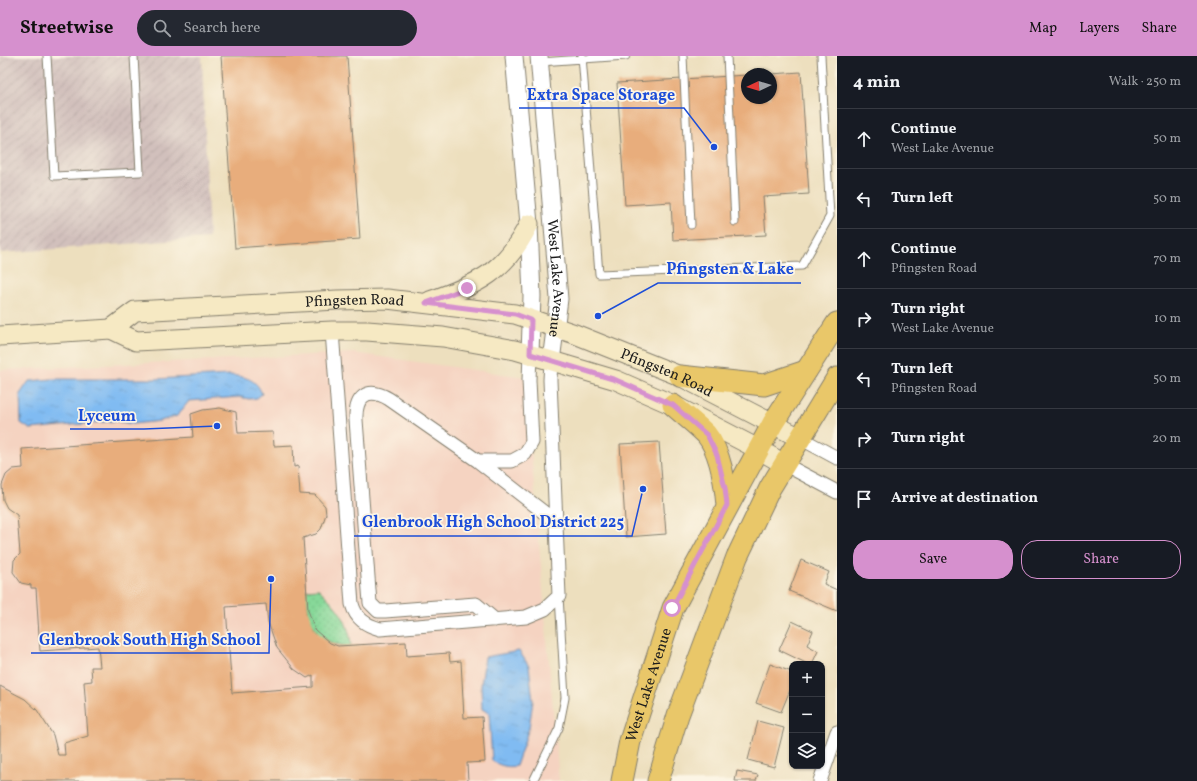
<!DOCTYPE html>
<html lang="en">
<head>
<meta charset="utf-8">
<style>
	body { margin:0; font-family:Vollkorn,serif; background:#242831; color:#f1f3f6 }
	.controls { position:absolute; right:12px; bottom:12px; display:grid; overflow:hidden; border-radius:8px; box-shadow:0 1px 3px #0004 }
	.controls button { width:36px; height:36px; display:grid; place-items:center; padding:0; border:0; border-bottom:1px solid #363941; background:#171b24; color:#f1f3f6; font:20px sans-serif }
	.compass { position:absolute; left:741px; top:12px; width:36px; height:36px; border-radius:50%; background:#171b24; box-shadow:0 1px 3px #0004; rotate:266deg }
	.stop { position:absolute; width:12px; height:12px; margin:-9px; border:3px solid #d690ce; border-radius:50%; background:#fff }
	.stop.end { background:#d690ce; border-color:#fff; box-shadow:0 1px 4px #0008 }
	.list { margin:0; padding:0; list-style:none }
	h2 { display:flex; justify-content:space-between; align-items:center; height:52px; margin:0; padding:0 16px; font-size:17px }
	h2 small { font-size:13px; font-weight:400; color:#9ea1a6 }
	.list li { display:grid; grid-template-columns:26px 1fr auto; gap:12px; align-items:center; box-sizing:border-box; height:60px; padding:0 16px; border-top:1px solid #363941 }
	.list b { display:block; font-size:15px; white-space:nowrap }
	.list p { margin:0; font-size:13px; white-space:nowrap; color:#9ea1a6 }
	.list em { font-size:13px; font-style:normal; color:#9ea1a6 }
	.actions { display:flex; gap:8px; padding:12px 16px }
	.actions a { flex:1; padding:9px 0; border:1px solid #d690ce; border-radius:16px; text-align:center; font-size:14px; color:#d690ce }
	.actions .main { background:#d690ce; color:#111 }
	.icon { flex:none; width:22px; height:22px; fill:none; stroke:currentColor; stroke-width:2; stroke-linecap:round; stroke-linejoin:round }
	.map { position:relative; flex:none; width:837px; height:725px; overflow:hidden }
	header { display:flex; align-items:center; gap:24px; box-sizing:border-box; height:56px; padding:0 20px; background:#d690ce; color:#111 }
	header strong { font-size:19px }
	nav { display:flex; gap:22px; margin-inline-start:auto; font-size:14px }
	.search { width:280px; height:36px; background:#242831; display:flex; align-items:center; gap:10px; box-sizing:border-box; padding:0 14px; border-radius:22px; color:#9ea1a6; font-size:15px }
	main { display:flex }
	aside { flex:1; background:#171b24 }
	.map>svg:first-child { display:block }
</style>
</head>
<body>
<header>
<strong>Streetwise</strong>
<div class="search"><svg class="icon" aria-label="search" viewBox="0 0 24 24"><circle cx="10" cy="10" r="6"/><path d="M15 15l6 6"/></svg>Search here</div>
<nav><a>Map</a><a>Layers</a><a>Share</a></nav>
</header>
<main>
<div class="map">
<svg width="837" height="725" viewBox="0 0 837 725">
	<defs>
		<pattern id="industrial-furrows" width="10" height="10" patternUnits="userSpaceOnUse"><rect width="10" height="10" fill="#d1c0bc"/><path d="M-1 1l2-2M0 10L10 0M9 11l2-2" fill="none" stroke="#b3a4a1"/></pattern>
		<pattern id="garden-dots" width="8" height="8" patternUnits="userSpaceOnUse"><rect width="8" height="8" fill="#87d899"/><path d="M2 2h.1M6 6h.1" fill="none" stroke="#74b983" stroke-width="1.8" stroke-linecap="round"/></pattern>
		<pattern id="water-ripples" width="26" height="14" patternUnits="userSpaceOnUse"><rect width="26" height="14" fill="#80bbf2"/><path d="M2 4q2-2 4 0t4 0M15 11q2-2 4 0t4 0" fill="none" stroke="#6ea0cf"/></pattern>
	</defs>
	<rect width="100%" height="100%" fill="#fcf5e5"/>
	<filter id="ink" filterUnits="userSpaceOnUse"><feTurbulence type="fractalNoise" baseFrequency=".025" numOctaves="2"/><feDisplacementMap in="SourceGraphic" scale="8" xChannelSelector="R" yChannelSelector="G"/><feConvolveMatrix kernelMatrix="1 2 1 2 8 2 1 2 1" color-interpolation-filters="sRGB"/></filter>
	<filter id="wash" filterUnits="userSpaceOnUse"><feTurbulence type="fractalNoise" baseFrequency=".012" numOctaves="4" result="noise"/><feDisplacementMap in="SourceGraphic" scale="16" xChannelSelector="R" yChannelSelector="G"/><feGaussianBlur stdDeviation="0.9" result="paint"/><feColorMatrix in="noise" values="0 0 0 0 0 0 0 0 0 0 0 0 0 0 0 0 0 1.4 0 .05"/><feComposite in="paint" operator="in"/></filter>
	<g filter="url(#wash)">
		<rect width="100%" height="100%" fill="#eddfbe"/>
		<path fill="#f5d3c1" d="M353,297L525,321L559,725H0V314Z"/>
		<path fill="url(#industrial-furrows)" d="M0,0H202L209,182L0,197Z"/>
		<path fill="url(#garden-dots)" stroke="#527a5a" d="M319,533C337,551 349,564 351,590C314,589 308,566 306,534Z"/>
		<path fill="url(#water-ripples)" stroke="#4e6c87" d="M230,319C245,321 256,322 262,338L257,342L249,343L239,341L189,345L177,360L160,365L133,368L114,365L30,373L21,367L20,338L29,325L52,323H155Z
			M519,595L529,610L533,645L529,672L516,710C507,712 499,709 492,705L489,657L482,653L481,630L485,601Z"/>
		<g id="blocks">
			<path fill="#e8ad7b" fill-rule="evenodd" d="M221,0H347L360,183L235,192Z
				M801,16L809,138L763,141L766,179L673,184L671,146L625,149L617,27L747,19V42H771V18Z
				M220,352L236,356L238,377L273,376L274,390L293,389L294,411L298,410L300,438L315,439L325,450L326,458L321,473L316,478L303,482L308,554L315,574L330,587L338,590L406,586L407,600L449,597L450,606L461,605L464,662L482,661L485,706L467,707L468,725H0V630L25,643L37,654L53,679L58,699H65L64,687L88,680L84,626L92,625L91,611H100L98,591L40,595L36,532H31V529L21,527L13,516L14,504L20,498L17,459L7,452L3,444L2,429L6,419L13,413L23,412L22,393L193,381L191,358L203,354ZM266,548L268,566L277,592L294,613L307,622L313,619V631L232,637L226,551Z
				M659,386L666,478L626,481L620,388Z
				M801,504L829,516L824,528L837,534V555L789,535Z
				M792,565L813,575L807,589L818,595L812,608H808L779,594Z
				M770,608L792,616V635L790,634L781,656L756,647Z
				M758,665L784,672L774,711L748,704Z
				M737,715L758,719L756,725H735Z"/>
		</g>
	</g>
	<g filter="url(#ink)">
		<use href="#blocks" fill-opacity="0" stroke="#847e6d" stroke-width="1"/>
		<g fill="none" stroke-linecap="round" stroke-linejoin="round">
			<g stroke="#847e6d" stroke-width="9">
				<path id="service" d="M47,0L54,120L140,116L134,0
					M582,0L599,218L802,210L830,160L821,0
					M683,0L691,169
					M727,0L735,166
					M540,6L626,0
					M533,725L559,672L565,642L559,540"/>
			</g>
			<g stroke="#847e6d" stroke-width="15">
				<path id="minor" d="M332,275L352,548C356,563 366,569 380,573L526,561L545,553L559,540L550,324L551,305
					M800,382L837,402
					M478,405H512L525,398L532,386L529,324L530,298
					M784,408L837,436
					M495,564L476,548L385,555H378L370,547L356,364C355,341 367,330 389,343L478,405L555,465
					M820,725L837,676"/>
			</g>
			<g stroke="#847e6d" stroke-width="19">
				<g id="tertiary">
					<path d="M514,0L529,168L532,240L530,298"/>
					<path id="s1" d="M539,0L559,243L551,305"/>
				</g>
			</g>
			<g stroke="#847e6d" stroke-width="21">
				<g id="secondary">
					<path d="M430,245C479,228 505,216 529,168"/>
					<path id="s2" d="M111,273L135,255L337,244L387,243L515,258L575,278L680,320L800,382"/>
					<path d="M0,280L111,273L136,285L332,275H367L443,281L515,294L616,324L673,349L758,393L784,408"/>
				</g>
			</g>
			<g stroke="#847e6d" stroke-width="23">
				<g id="primary">
					<path d="M680,320L764,329L806,315"/>
					<path d="M673,349C684,359 696,368 706,378C721,396 725,427 727,449"/>
					<path id="s3" d="M622,725L630,685L673,552L773,367L837,267"/>
					<path d="M658,725L678,659L737,501L770,432L837,322"/>
				</g>
			</g>
			<use href="#service" stroke="#fff" stroke-width="7"/>
			<use href="#minor" stroke="#fff" stroke-width="13"/>
			<use href="#tertiary" stroke="#fff" stroke-width="17"/>
			<use href="#secondary" stroke="#f6e9c3" stroke-width="19"/>
			<use href="#primary" stroke="#e9c769" stroke-width="21"/>
		</g>
	</g>
	<g fill="none" stroke-linecap="round" stroke-linejoin="round" filter="url(#ink)">
		<path stroke="#d690ce" stroke-width="5" d="M467,232L426,247L515,258L531,264L530,298L616,324L673,349L707,379L717,399L725,432L727,449L672,552"/>
	</g>
	<g text-anchor="middle" stroke-width="3.5" stroke-linejoin="round" paint-order="stroke">
		<g font-size="15" fill="#1c1c1c" stroke="#fcf5e5">
			<text dy="5" stroke="none"><textPath href="#s1" startOffset="223">West Lake Avenue</textPath></text>
			<text dy="5" stroke="none"><textPath href="#s2" startOffset="250">Pfingsten Road</textPath></text>
			<text dy="5" stroke="none"><textPath href="#s2" startOffset="574">Pfingsten Road</textPath></text>
			<text dy="5" stroke="none"><textPath href="#s3" startOffset="100">West Lake Avenue</textPath></text>
		</g>
	</g>
	<path fill="none" stroke="#1d4ed8" stroke-width="1.5" d="M714 91L684 52H519M598 260L658 227H801M217 370L144 373H70M643 433L632 480H354M271 523L269 597H31"/>
	<g fill="#1d4ed8" stroke="#fcf5e5" stroke-width="1.5">
		<circle cx="714" cy="91" r="4"/>
		<circle cx="598" cy="260" r="4"/>
		<circle cx="217" cy="370" r="4"/>
		<circle cx="643" cy="433" r="4"/>
		<circle cx="271" cy="523" r="4"/>
	</g>
	<g font-size="16" text-anchor="middle" font-weight="bold" fill="#1d4ed8" stroke="#fcf5e5" stroke-width="3.5" stroke-linejoin="round" paint-order="stroke">
		<text x="601" y="44">Extra Space Storage</text>
		<text x="730" y="218">Pfingsten &amp; Lake</text>
		<text x="107" y="365">Lyceum</text>
		<text x="493" y="471">Glenbrook High School District 225</text>
		<text x="150" y="589">Glenbrook South High School</text>
	</g>
</svg>
<div class="controls">
<button>+</button>
<button>−</button>
<button><svg class="icon" aria-label="layers" viewBox="0 0 24 24"><path d="M12 4l9 5-9 5-9-5zM3 14l9 5 9-5"/></svg></button>
</div>
<svg class="compass" viewBox="-18 -18 36 36"><path d="M0-13l5 13h-10z" fill="#e53935"/><path d="M0 13l5-13h-10z" fill="#9ea1a6"/></svg>
<div class="stop" style="left:672px;top:552px"></div>
<div class="stop end" style="left:467px;top:232px"></div>
</div>
<aside>
<h2>4 min<small>Walk · 250 m</small></h2>
<ul class="list">
<li><svg class="icon" aria-label="ahead" viewBox="0 0 24 24"><path d="M12 20V5M6 11l6-6 6 6"/></svg><div><b>Continue</b><p>West Lake Avenue</p></div><em>50 m</em></li>
<li><svg class="icon" aria-label="left" viewBox="0 0 24 24"><path d="M17 20v-9H6M10 6l-5 5 5 5"/></svg><div><b>Turn left</b></div><em>50 m</em></li>
<li><svg class="icon" aria-label="ahead" viewBox="0 0 24 24"><path d="M12 20V5M6 11l6-6 6 6"/></svg><div><b>Continue</b><p>Pfingsten Road</p></div><em>70 m</em></li>
<li><svg class="icon" aria-label="right" viewBox="0 0 24 24"><path d="M7 20v-9h11M14 6l5 5-5 5"/></svg><div><b>Turn right</b><p>West Lake Avenue</p></div><em>10 m</em></li>
<li><svg class="icon" aria-label="left" viewBox="0 0 24 24"><path d="M17 20v-9H6M10 6l-5 5 5 5"/></svg><div><b>Turn left</b><p>Pfingsten Road</p></div><em>50 m</em></li>
<li><svg class="icon" aria-label="right" viewBox="0 0 24 24"><path d="M7 20v-9h11M14 6l5 5-5 5"/></svg><div><b>Turn right</b></div><em>20 m</em></li>
<li><svg class="icon" aria-label="arrive" viewBox="0 0 24 24"><path d="M6 21V4h12l-3 4 3 4H6"/></svg><div><b>Arrive at destination</b></div></li>
</ul>
<div class="actions"><a class="main">Save</a><a>Share</a></div>
</aside>
</main>
</body>
</html>
